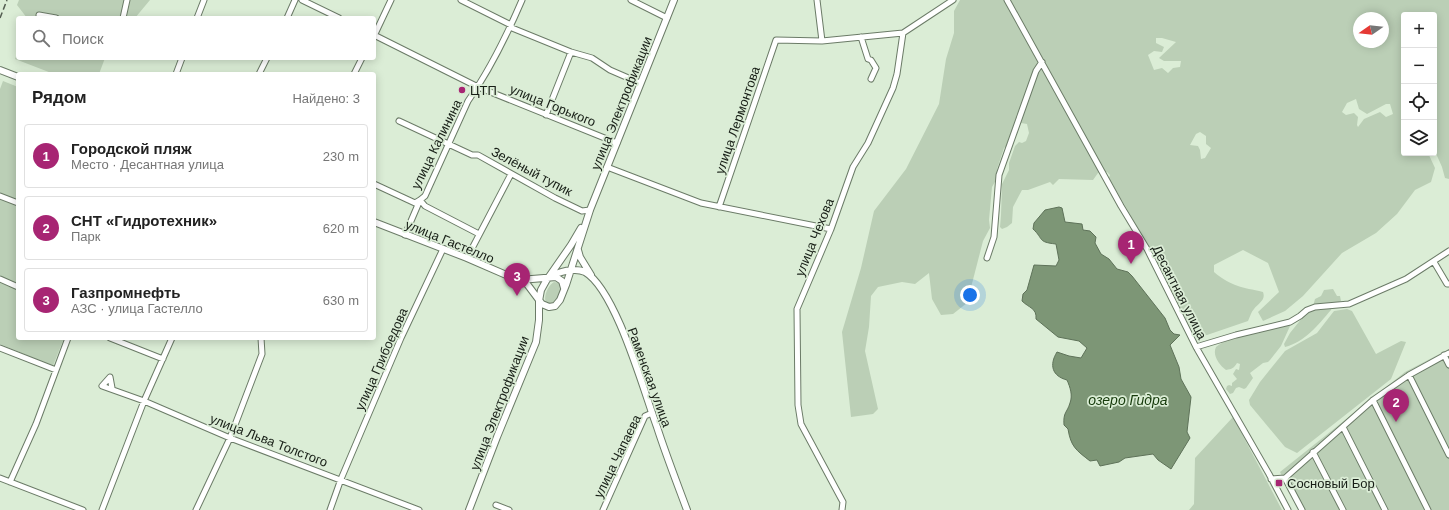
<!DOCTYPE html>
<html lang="ru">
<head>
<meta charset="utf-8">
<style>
	body { margin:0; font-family:Arial,sans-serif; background:#f2f2f2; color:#222 }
	.controls { position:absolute; right:12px; top:12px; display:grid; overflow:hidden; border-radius:4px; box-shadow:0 2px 10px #0003 }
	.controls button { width:36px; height:36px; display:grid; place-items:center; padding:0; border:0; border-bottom:1px solid #e0e0e0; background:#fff; color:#222; font:20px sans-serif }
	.compass { position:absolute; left:1353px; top:12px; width:36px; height:36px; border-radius:50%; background:#fff; box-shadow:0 2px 10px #0003; rotate:256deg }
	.you { position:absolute; left:970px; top:295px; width:14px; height:14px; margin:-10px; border:3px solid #fff; border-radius:50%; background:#1a73e8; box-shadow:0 0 0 6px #1a73e833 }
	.badge { display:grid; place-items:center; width:26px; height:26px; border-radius:50%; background:#a72573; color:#fff; font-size:13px; font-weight:700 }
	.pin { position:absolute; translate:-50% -33px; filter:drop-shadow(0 1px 2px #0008) }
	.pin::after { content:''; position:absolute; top:21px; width:14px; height:12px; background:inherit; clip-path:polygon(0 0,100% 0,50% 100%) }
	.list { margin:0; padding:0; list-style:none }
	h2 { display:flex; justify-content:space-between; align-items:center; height:52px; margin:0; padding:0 16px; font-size:17px }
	h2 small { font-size:13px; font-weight:400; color:#767676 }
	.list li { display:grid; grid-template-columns:26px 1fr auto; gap:12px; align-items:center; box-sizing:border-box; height:64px; margin:0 8px 8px; padding:0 8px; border:1px solid #e0e0e0; border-radius:4px }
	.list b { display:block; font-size:15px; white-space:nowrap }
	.list p { margin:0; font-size:13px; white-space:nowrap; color:#767676 }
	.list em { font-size:13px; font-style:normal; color:#767676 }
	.icon { flex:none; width:22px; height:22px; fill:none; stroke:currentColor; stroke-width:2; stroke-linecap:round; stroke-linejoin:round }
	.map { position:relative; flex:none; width:1449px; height:510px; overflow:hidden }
	.search { position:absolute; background:#fff; box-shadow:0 2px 10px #0003; left:16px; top:16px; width:360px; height:44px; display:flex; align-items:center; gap:10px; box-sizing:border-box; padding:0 14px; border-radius:4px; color:#767676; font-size:15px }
	.panel { position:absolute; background:#fff; box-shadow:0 2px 10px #0003; left:16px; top:72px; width:360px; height:268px; border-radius:4px }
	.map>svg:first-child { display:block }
</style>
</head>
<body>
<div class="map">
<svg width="1449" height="510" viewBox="0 0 1449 510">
	<rect width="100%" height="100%" fill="#dbedd6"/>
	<path fill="#bbcfb6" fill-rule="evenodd" d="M19,0H150L135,18H27L17,5Z
		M960,0H1449V179L1445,178L1442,167L1434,149V15H1404V153H1428L1435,168L1431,182L1415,190L1397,214L1376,233L1342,253L1303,296L1285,311L1263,321L1258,312L1279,292L1268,263L1243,250L1214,265V272C1232,287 1242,287 1263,292C1266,300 1259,303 1254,309C1251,312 1250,317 1248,321L1207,335L1199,336L1188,323L1150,249L1109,178L1110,175L1107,172L1098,173L1093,180L1059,179L1053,185L1050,182L1028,190H1022L1013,207L1012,223L1007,227L1002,229L1000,227L1001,215L1002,184L1009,170V163L1015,146L1019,142L1022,143L1026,141L1029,133L1027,124L1021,123V121L1016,128L1011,143L1004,148L997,169L996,180L992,187L989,220L990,228L983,241L967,303L953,314L941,315L932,299L929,273L915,284L902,282L878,287L871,296L869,327L865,351L878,409L873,414L851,417L842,332L861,268L874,211L906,169L939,104L946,59L954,33V11ZM1359,18H1383V42H1359ZM1156,38H1162L1176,42L1159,58L1164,61H1181L1180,67L1173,68L1168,73L1162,68L1154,70L1148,55L1154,51L1162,52L1164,47L1156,43ZM1356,99L1359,109L1367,114L1386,104H1390L1393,114L1386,117L1380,112L1364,119L1358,127L1357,125L1358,117L1354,113L1346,115L1342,112L1347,103ZM1200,132L1206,136V144L1211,148L1205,158L1201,159L1200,150L1198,146L1190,145L1196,134Z
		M18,51V58H105L99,74H54L15,59Z
		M3,81L18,87V338H64L53,366L0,344V89Z
		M554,282L559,283L562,289L556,303L550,305L546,303C543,297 548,285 554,282Z
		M1333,289L1337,296H1340L1341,301L1332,305L1331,310C1318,325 1305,342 1285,347L1284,344L1290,333L1302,318L1312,310L1315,299L1321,296L1324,290Z
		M1347,309L1352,311L1376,354L1401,341L1406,342L1391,379L1297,453L1285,447L1250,405L1249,400L1260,382L1285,351L1317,333L1334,311Z
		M1287,325L1290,326L1281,346L1270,360L1268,362L1263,363L1250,373L1253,378L1246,388L1244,389L1239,387L1236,388L1233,393L1230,394L1226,389L1227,386L1229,385L1232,386V383L1237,379L1233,374L1236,369L1239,370L1240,364L1237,363C1234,368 1232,369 1226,370C1219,365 1212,355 1216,347C1231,335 1267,330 1287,325Z
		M1449,349V510H1299L1280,472L1405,372Z
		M1233,417L1282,510H1189L1194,504L1195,458Z"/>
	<path fill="#7d9676" stroke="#5e7259" d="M1059,207L1062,208L1065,222L1082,224L1083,230L1090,231L1096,237L1095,243L1101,254L1109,259L1117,269L1128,272L1132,276L1165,318L1170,330L1174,334L1180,335L1170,345L1179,367L1181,379L1191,397L1187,432L1190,438L1171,469L1158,460L1153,454L1125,458L1119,462L1100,466L1097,460L1090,461C1076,450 1071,447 1068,429L1064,425C1063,412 1067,413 1070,403C1073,395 1070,387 1067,380C1052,376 1049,365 1057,352L1069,356L1081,358L1087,348L1079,341L1058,337L1036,319C1037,308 1029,308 1022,301L1023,294L1027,290L1034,265L1056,266L1059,260L1056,244C1037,242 1044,239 1033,229L1034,223L1045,210Z"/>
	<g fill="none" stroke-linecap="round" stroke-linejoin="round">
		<g stroke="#6b7b67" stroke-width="7">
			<path id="minor" d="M302,0L339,18
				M461,0L511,25L512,28L571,52L592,58L610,70L640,83
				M631,0L667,18
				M817,0L822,41
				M1007,0L1121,206L1147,249L1196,347L1269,474L1288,510
				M39,15L56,18
				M123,18L127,0
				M197,18L204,0
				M287,18L295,0
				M374,35L478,87L617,143
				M374,36L391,0
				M861,37L868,59L871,60L876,68L871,79
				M176,74L182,58
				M259,74L267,58
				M354,74L362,58
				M546,115L571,52
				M399,121L472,155H478L555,198L582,211L590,210
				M607,167L701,203L831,229
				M374,184L415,203L420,200L425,206L479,234
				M0,196L18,203
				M719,207L776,40L822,41L903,33
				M405,235L420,200L425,196L468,101C490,70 507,35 522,0
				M467,258L511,174
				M987,258L994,237L999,175L1036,71L1042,62
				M1434,262L1447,284H1449
				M0,279L18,287
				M110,338L163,359
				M1196,347L1236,335L1290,322L1300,316L1307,310L1315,307L1349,304L1406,279L1449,251
				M0,348L56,370
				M1444,355L1449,365
				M1409,375L1449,455
				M112,388L110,377L102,386L144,401L230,438L419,510
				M1373,400L1428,510
				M1343,427L1385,510
				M1313,452L1343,510
				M0,478L83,510
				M1285,478L1302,510
				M1271,479L1285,478L1373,400L1409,375L1449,353
				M10,482L36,424L68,338
				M496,505L509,510
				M102,510L144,401L172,338
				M196,510L230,438L262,354L261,338
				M330,510L341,479L401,338L443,249
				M603,510L645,416L652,413
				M842,510L843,502L801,424L798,405L797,309L831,229L853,167L868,143L893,88L897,74L903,33L953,0"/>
		</g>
		<g stroke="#6b7b67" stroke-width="8">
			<path id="major" d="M0,70L18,77
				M374,222L467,258L527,284L542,304L549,307L555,306L560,300L566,285L590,210L674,0
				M578,250L580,257L591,275
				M550,277C558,272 575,267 585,272C616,290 644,392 657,427C666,455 677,483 687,510
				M520,280L556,277L562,281L564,288
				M469,510L497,437L536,342L539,320V301L541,290L546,281L571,245L581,228"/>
		</g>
		<use href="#minor" stroke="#fff" stroke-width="5"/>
		<use href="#major" stroke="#fff" stroke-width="6"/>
		<path stroke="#535d51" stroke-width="1.5" stroke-dasharray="6 3" stroke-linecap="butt" d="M0,18L7,0"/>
	</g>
	<g fill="#a72573" stroke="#dbedd6" stroke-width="1.5">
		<circle cx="462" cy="90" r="4"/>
		<rect x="1275" y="479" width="8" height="8" rx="2"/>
	</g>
	<g text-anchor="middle" stroke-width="3.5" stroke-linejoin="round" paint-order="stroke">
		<g font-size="13" fill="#171e16" stroke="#dbedd6" text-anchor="start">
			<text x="470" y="95">ЦТП</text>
			<text x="1287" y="488">Сосновый Бор</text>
		</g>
		<g font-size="13" fill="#171e16" stroke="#dbedd6">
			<text transform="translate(621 103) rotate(-68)" y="5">улица Электрофикации</text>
			<text transform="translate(553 105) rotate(22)" y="5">улица Горького</text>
			<text transform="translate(737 120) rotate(-71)" y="5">улица Лермонтова</text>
			<text transform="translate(436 144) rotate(-64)" y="5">улица Калинина</text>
			<text transform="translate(532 171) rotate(28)" y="5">Зелёный тупик</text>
			<text transform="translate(814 237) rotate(-68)" y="5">улица Чехова</text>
			<text transform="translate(450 241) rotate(22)" y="5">улица Гастелло</text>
			<text transform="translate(1180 292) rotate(63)" y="5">Десантная улица</text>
			<text transform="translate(381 359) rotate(-66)" y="5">улица Грибоедова</text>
			<text transform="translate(650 377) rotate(70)" y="5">Раменская улица</text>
			<text transform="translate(499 403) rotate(-69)" y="5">улица Электрофикации</text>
			<text transform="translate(269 440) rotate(21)" y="5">улица Льва Толстого</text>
			<text transform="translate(617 456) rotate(-64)" y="5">улица Чапаева</text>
		</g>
		<g font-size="14" font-style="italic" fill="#173b0c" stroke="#dbedd6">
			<text x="1128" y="405">озеро Гидра</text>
		</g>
	</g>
</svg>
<div class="controls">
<button>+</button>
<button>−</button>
<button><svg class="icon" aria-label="locate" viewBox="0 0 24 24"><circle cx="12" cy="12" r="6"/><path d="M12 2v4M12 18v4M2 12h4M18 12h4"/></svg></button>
<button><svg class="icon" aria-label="layers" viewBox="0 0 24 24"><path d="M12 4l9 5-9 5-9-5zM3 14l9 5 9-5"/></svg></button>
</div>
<svg class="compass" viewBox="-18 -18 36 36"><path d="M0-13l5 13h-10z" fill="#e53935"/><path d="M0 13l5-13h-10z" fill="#767676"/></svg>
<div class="you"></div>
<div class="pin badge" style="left:1131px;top:264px">1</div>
<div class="pin badge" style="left:1396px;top:422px">2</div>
<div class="pin badge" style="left:517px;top:296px">3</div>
<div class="search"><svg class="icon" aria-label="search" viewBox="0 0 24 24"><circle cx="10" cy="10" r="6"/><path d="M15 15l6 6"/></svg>Поиск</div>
<section class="panel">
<h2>Рядом<small>Найдено: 3</small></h2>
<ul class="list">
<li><span class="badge">1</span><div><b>Городской пляж</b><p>Место · Десантная улица</p></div><em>230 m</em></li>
<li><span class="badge">2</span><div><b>СНТ «Гидротехник»</b><p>Парк</p></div><em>620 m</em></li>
<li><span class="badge">3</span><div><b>Газпромнефть</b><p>АЗС · улица Гастелло</p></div><em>630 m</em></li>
</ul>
</section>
</div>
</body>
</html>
